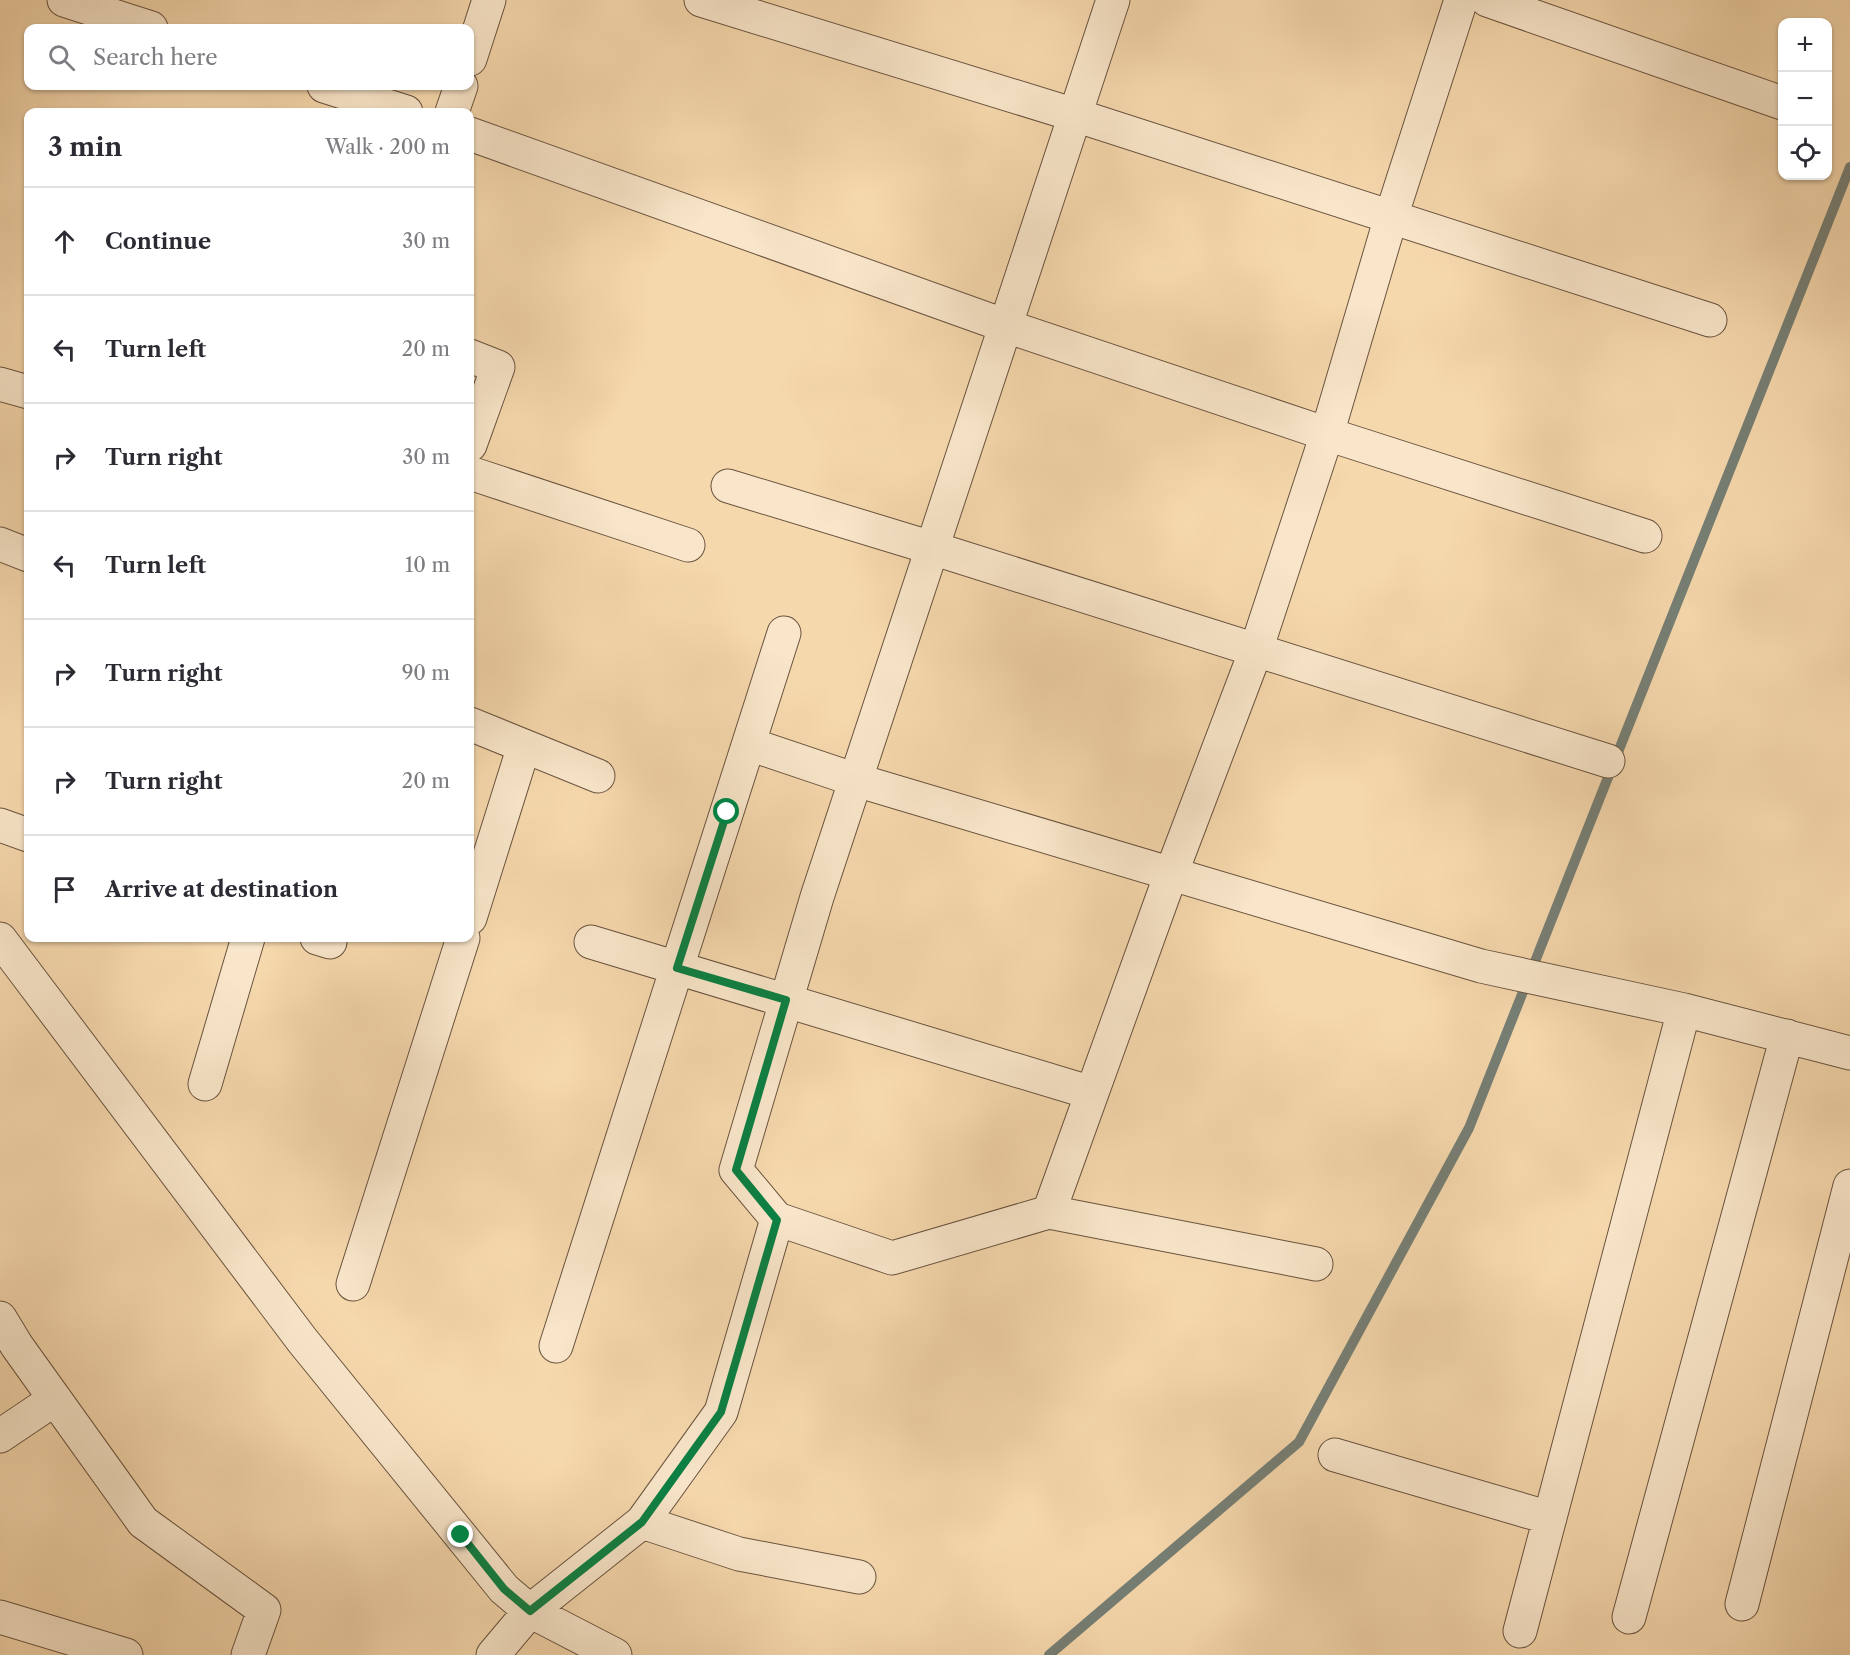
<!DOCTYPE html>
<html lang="en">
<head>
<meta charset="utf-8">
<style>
	body { margin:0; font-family:"Libre Caslon Text",serif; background:#f2f2f3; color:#2b2b33 }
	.controls { position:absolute; right:18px; top:18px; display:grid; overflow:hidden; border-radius:12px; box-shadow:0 2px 4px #0004 }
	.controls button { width:54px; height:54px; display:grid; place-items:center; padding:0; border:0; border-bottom:2px solid #e1e1e2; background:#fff; color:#2b2b33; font:30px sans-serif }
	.stop { position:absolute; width:18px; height:18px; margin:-14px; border:4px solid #0b8043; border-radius:50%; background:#fff }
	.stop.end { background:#0b8043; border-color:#fff; box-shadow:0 2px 6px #0008 }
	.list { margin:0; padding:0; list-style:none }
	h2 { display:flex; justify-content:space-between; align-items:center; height:78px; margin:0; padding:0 24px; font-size:26px }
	h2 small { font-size:20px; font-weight:400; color:#7c7c81 }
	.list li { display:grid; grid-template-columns:39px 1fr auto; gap:18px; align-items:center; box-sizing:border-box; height:108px; padding:0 24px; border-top:2px solid #e1e1e2 }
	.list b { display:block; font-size:22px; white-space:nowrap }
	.list em { font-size:20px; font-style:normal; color:#7c7c81 }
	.icon { flex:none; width:33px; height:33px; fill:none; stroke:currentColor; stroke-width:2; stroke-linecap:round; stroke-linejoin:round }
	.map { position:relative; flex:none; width:1850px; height:1655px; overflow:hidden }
	.search { position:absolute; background:#fff; box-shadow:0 2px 4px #0004; left:24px; top:24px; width:450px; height:66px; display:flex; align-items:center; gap:15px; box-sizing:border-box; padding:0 21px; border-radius:12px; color:#7c7c81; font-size:22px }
	.panel { position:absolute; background:#fff; box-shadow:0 2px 4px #0004; left:24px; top:108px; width:450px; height:834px; border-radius:12px }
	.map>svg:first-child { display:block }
</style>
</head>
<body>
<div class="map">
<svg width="1850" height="1655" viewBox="0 0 1850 1655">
	<rect width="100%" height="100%" fill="#f6d8ad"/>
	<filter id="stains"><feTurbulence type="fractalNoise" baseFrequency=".00333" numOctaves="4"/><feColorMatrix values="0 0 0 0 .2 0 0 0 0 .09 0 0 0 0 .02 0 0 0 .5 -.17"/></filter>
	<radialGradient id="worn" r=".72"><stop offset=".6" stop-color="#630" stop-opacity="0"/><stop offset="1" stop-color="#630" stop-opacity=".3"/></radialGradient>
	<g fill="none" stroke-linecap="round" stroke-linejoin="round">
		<path stroke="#767f75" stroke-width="10" d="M1049,1655L1299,1442L1469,1128L1850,167"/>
		<g stroke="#69533f" stroke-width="35">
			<path id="street" d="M64,0L151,28
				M701,0L1075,115L1710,320
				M1487,0L1782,103
				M470,59L489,0
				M324,86L406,112
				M452,112L461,86
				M470,134L1006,326L1327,434L1645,536
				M470,356L498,367L470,445
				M0,384L28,392
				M470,473L688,545
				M728,486L932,548L1608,761
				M0,544L28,555
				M470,724L598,776
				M749,744L856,780L1481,966L1684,1010L1850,1053
				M0,825L28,835
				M470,918L524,746
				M317,938L330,942
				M0,939L302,1340L504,1589L530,1611L615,1655
				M591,942L1092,1093
				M205,1084L248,938
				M1049,1212L1171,874L1256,650L1327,434L1391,217L1461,0
				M777,1219L892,1258L1049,1212L1316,1264
				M353,1284L463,938
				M0,1318L17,1346L143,1522L264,1610L248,1655
				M556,1346L784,633
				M0,1436L55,1399
				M1335,1455L1550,1518
				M642,1522L739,1554L859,1577
				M1742,1604L1850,1186
				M0,1617L126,1655
				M1629,1617L1787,1036
				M1520,1631L1684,1010
				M493,1655L530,1611L642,1522L721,1412L777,1219L736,1170L817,897L1113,0"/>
		</g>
		<use href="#street" stroke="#f9e6ca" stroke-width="33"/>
	</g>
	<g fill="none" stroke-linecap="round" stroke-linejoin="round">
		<path stroke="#0b8043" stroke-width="8" d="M461,1535L504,1589L530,1611L642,1522L721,1412L777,1220L736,1170L786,1000L677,968L727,812"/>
	</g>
	<rect width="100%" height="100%" filter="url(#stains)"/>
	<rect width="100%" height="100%" fill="url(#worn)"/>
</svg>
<div class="controls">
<button>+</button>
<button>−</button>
<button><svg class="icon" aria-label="locate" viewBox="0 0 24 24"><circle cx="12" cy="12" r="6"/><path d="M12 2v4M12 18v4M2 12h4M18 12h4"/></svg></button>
</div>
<div class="stop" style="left:727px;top:812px"></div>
<div class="stop end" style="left:461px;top:1535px"></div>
<div class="search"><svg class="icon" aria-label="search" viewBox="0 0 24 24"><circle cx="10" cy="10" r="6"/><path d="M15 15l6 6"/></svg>Search here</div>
<section class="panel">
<h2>3 min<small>Walk · 200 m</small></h2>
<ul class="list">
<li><svg class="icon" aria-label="ahead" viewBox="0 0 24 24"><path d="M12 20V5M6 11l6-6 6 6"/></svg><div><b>Continue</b></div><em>30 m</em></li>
<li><svg class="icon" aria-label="left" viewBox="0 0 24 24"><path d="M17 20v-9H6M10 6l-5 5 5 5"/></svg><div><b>Turn left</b></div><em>20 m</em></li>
<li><svg class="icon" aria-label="right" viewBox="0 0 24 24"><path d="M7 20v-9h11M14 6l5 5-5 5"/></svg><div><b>Turn right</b></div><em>30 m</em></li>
<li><svg class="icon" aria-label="left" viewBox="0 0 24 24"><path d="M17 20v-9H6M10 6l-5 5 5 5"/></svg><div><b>Turn left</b></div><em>10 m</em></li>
<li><svg class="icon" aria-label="right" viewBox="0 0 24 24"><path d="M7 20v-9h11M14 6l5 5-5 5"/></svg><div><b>Turn right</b></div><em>90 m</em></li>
<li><svg class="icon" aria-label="right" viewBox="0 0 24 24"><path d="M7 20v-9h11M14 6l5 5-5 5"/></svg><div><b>Turn right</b></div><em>20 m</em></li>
<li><svg class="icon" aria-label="arrive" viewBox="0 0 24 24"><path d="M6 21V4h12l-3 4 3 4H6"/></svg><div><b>Arrive at destination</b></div></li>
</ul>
</section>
</div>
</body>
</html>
